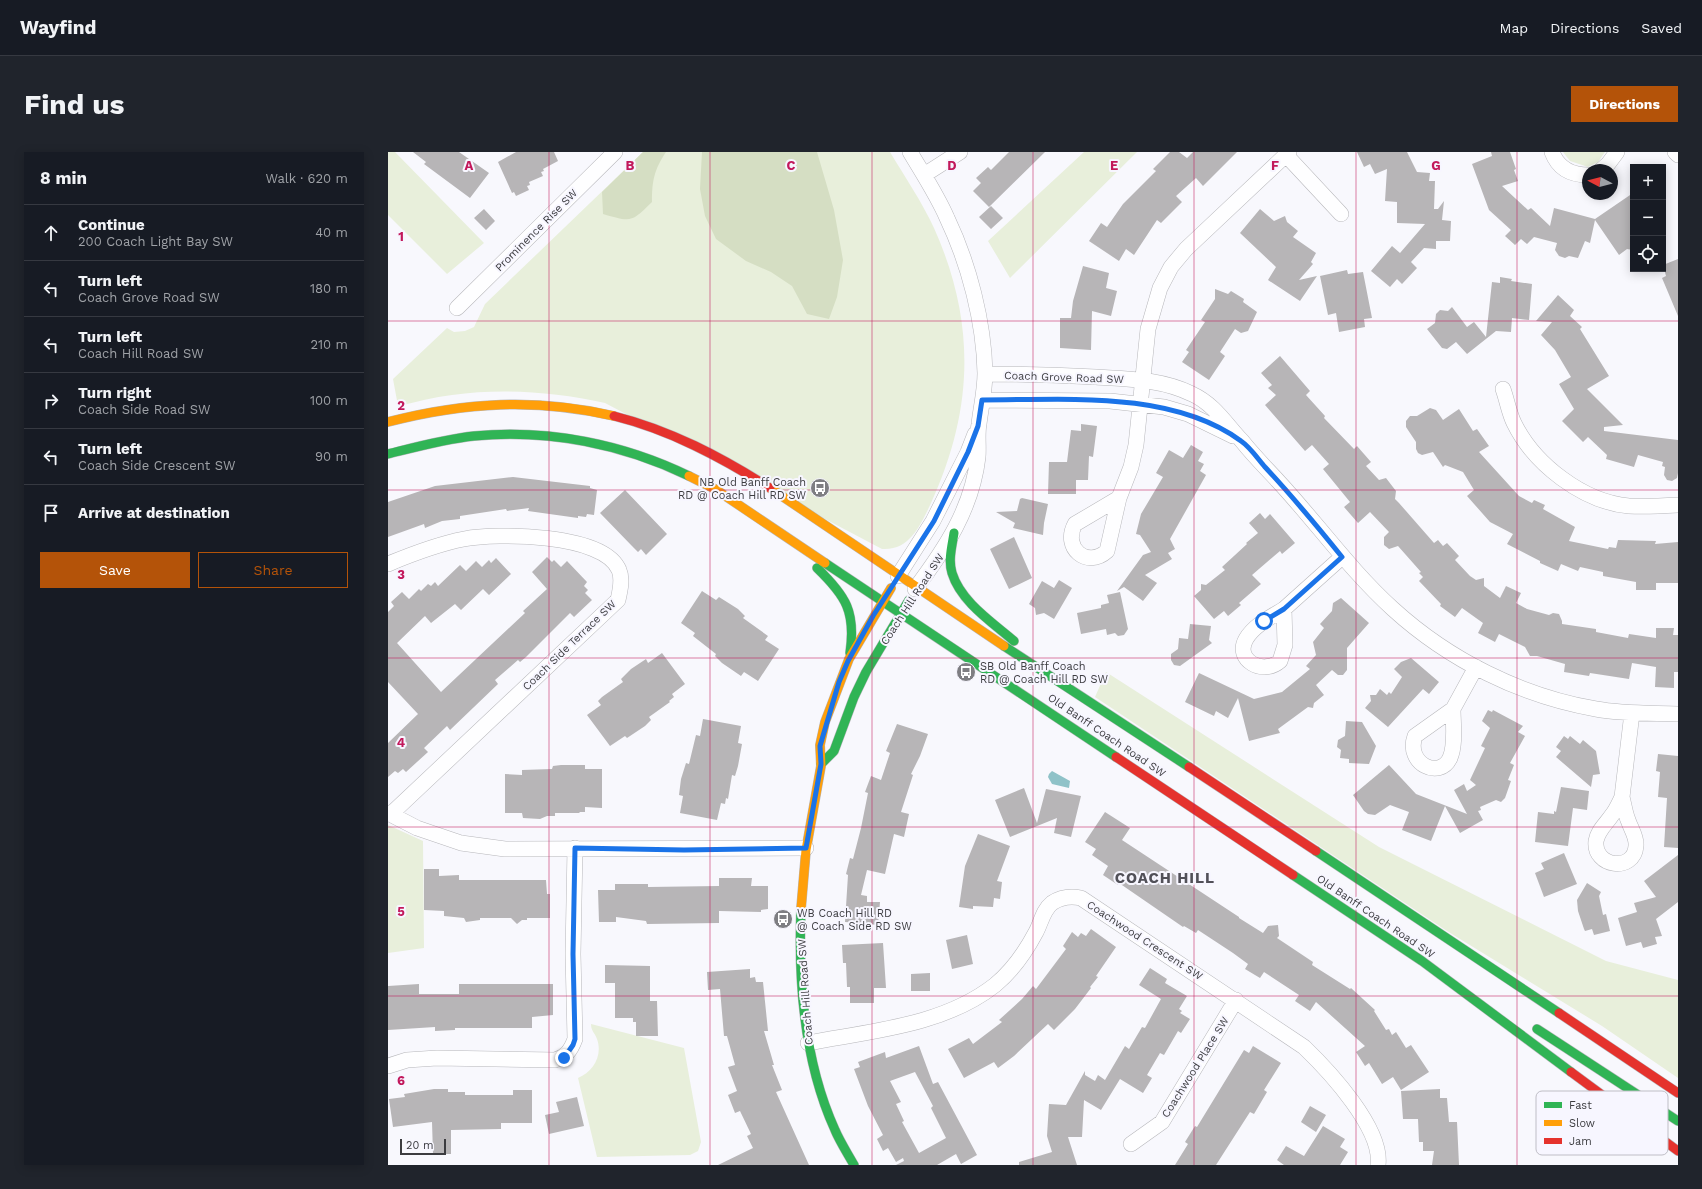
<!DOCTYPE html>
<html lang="en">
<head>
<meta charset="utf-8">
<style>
	body { margin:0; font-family:"Work Sans",sans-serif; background:#20242c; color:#f1f3f6 }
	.controls { position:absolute; right:12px; top:12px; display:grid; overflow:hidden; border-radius:0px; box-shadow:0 2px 10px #0003 }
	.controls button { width:36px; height:36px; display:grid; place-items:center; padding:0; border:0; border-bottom:1px solid #363941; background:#171b24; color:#f1f3f6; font:20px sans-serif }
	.compass { position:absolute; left:1194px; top:12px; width:36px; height:36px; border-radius:50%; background:#171b24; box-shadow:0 2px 10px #0003; rotate:277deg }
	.scale { position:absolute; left:12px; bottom:10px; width:46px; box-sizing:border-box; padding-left:4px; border:2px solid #3c3c40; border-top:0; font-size:11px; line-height:14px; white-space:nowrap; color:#3c3c40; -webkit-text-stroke:3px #f7f6ff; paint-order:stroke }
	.stop { position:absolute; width:12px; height:12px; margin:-9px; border:3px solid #1a73e8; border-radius:50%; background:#fff }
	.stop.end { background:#1a73e8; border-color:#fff; box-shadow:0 1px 4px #0008 }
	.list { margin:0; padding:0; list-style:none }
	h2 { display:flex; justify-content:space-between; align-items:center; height:52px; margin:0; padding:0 16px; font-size:17px }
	h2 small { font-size:13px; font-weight:400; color:#9ea1a6 }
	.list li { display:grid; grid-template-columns:26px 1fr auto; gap:12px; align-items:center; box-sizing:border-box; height:56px; padding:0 16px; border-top:1px solid #363941 }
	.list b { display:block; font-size:15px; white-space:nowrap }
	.list p { margin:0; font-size:13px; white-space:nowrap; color:#9ea1a6 }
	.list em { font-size:13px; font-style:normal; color:#9ea1a6 }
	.actions { display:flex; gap:8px; padding:12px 16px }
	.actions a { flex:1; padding:9px 0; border:1px solid #b45309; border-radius:0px; text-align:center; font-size:14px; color:#b45309 }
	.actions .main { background:#b45309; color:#fff }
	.icon { flex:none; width:22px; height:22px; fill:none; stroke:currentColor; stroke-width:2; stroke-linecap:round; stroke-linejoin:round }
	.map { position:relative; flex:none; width:1290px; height:1013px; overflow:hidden; border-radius:0px }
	header { display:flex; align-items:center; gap:24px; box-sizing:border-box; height:56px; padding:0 20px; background:#171b24; border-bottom:1px solid #363941 }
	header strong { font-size:19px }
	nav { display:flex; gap:22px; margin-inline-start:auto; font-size:14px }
	.intro { display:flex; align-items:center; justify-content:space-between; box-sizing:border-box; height:96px; padding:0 24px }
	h1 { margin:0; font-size:28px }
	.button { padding:10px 18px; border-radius:0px; background:#b45309; color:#fff; font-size:14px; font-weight:700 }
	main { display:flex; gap:24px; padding:0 24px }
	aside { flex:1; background:#171b24; border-radius:0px; box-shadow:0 2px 10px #0003 }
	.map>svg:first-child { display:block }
</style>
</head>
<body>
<header>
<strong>Wayfind</strong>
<nav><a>Map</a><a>Directions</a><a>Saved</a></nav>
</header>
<div class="intro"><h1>Find us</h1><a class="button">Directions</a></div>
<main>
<aside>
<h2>8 min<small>Walk · 620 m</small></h2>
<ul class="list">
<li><svg class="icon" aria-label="ahead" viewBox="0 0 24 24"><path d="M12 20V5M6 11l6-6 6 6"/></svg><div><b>Continue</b><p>200 Coach Light Bay SW</p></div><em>40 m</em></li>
<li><svg class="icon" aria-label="left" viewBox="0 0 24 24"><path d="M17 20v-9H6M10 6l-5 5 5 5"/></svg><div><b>Turn left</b><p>Coach Grove Road SW</p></div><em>180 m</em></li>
<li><svg class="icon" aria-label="left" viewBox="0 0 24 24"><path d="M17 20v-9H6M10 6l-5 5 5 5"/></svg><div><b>Turn left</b><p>Coach Hill Road SW</p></div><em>210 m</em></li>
<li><svg class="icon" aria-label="right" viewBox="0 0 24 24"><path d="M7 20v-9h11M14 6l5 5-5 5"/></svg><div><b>Turn right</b><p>Coach Side Road SW</p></div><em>100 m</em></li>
<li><svg class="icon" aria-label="left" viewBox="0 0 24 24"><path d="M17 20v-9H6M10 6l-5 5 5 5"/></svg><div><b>Turn left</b><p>Coach Side Crescent SW</p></div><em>90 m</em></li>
<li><svg class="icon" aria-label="arrive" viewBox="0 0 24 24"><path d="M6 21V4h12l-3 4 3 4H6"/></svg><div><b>Arrive at destination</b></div></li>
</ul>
<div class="actions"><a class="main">Save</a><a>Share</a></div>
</aside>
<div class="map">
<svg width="1290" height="1013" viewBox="0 0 1290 1013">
	<rect width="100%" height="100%" fill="#f8f8fd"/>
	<path fill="#e8efdb" d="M0,0H7L96,91L59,122L0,63Z
		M255,0H502C517,25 534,50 546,76C588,170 586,257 543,351C533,372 522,399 494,397L217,251C167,240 115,236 64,243C46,245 28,250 10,254L5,227L59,176L66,180L77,179L86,175L97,152Z
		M696,0H749L622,126L600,89Z
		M1175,0H1217L1210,10L1200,15L1182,9Z
		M718,520L991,695L1218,809L1290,828V926L1214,874L1059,779L707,545Z
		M0,673L35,689L36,796L0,801Z
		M203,872L296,896L313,990L310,999L302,1003L209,1005L190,926C205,920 215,904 209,887C207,881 203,879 203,872Z"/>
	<path fill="#d5dec3" d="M255,0H278C266,18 264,29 264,50C243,71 243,70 215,62L214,40Z
		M314,0H429L446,58L455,108L449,145L441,167L419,162L404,134L383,120L358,109L328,87L317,64L312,37Z"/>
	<path fill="#8fc2c8" d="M664,619L682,629L681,636L664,632L660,625L661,622Z"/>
	<path fill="#b7b5b7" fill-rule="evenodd" d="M25,0H71L101,21L82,46L36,12L38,10Z
		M128,0H166L170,9L155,17L156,19L153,20L155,24L141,30L142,33L139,34L141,38L128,44L126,40L124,41L110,10Z
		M621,0H657L601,55L585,39L593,31L588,26L600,15L603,18Z
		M782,0H791L799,6L805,0H849L815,34L808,26L788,44L794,50L773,71L769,68L746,103L738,97L731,109L701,89L713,71L719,75L735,52L768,19L765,17Z
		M969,0H1019L1029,20L1042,21L1041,29H1047L1046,57H1050L1056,49L1054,68L1063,69L1062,89H1048V97L1036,96L1023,110L1029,116L1014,132L1009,127L1002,135L983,119L1004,94L1012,101L1037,72L1009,71V50L997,49L999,17L987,22L982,12L976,15Z
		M1103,0H1122L1128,17L1126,18L1130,29L1114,34L1140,58L1143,56L1162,74L1166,56L1207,67L1245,41V98L1239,97L1231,103L1207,68L1202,91L1197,89L1190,106L1181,104L1177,106L1171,104L1167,98L1169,91L1146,85L1139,92L1133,87L1127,93L1117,84L1123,78L1101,58L1084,12L1104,4Z
		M603,54L615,66L603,77L591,65Z
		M96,57L107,69L98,78L86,66Z
		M872,57L886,69L897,64L899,70L910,79L905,85L928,101L923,110L925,112L911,128L929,124L912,149L880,128L888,115L852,81Z
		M1290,107V164L1274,126L1278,124L1275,113Z
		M695,114L721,121L718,136L729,139L723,164L704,159L703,198L672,196V166H683L685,149Z
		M959,118L960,122L975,120L984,166L976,167L977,175L951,180L948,161L940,163L932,124Z
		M1112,125L1124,127L1123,129L1144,132L1141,168L1124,166L1123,180L1108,179L1079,202L1068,190L1059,197L1054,196L1039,177L1047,171L1048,162L1052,158L1060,159L1064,155L1079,175L1086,170L1098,185L1104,130L1112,131Z
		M827,137L840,142L843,139L856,147L855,150L869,160L860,179L853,181L847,177L832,200L837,204L821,228L794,210L801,200L798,198L817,170L813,168L827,147Z
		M1170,143L1186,158L1182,164L1194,175L1192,177L1221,224L1199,237L1235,273L1216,275V279L1290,288V321L1289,326L1284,329L1279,328L1276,323L1277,315L1274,314L1275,310L1250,303L1246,315L1218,307L1219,303L1200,285L1195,290L1174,269L1186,257L1171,232L1183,225L1167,198L1153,183L1164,170L1148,169Z
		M892,204L922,239L918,243L937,264L936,266L966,297L969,294L983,310L978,314L991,328L998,326L1008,339L1007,347L1011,351L1046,391L1050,388L1055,394L1059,391L1071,404L1067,408L1082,424L1088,428L1096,426V434L1112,446L1118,434L1133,441L1128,451L1139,457L1161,463L1165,461L1171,462L1174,469V472L1208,477V480L1240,486L1241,482L1268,486V476H1286L1285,483H1290V520H1286V536L1267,535L1268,515L1244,511L1241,527L1202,521L1201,524L1176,520L1177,512L1149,504H1142L1137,495L1111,482L1107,490L1090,481L1095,471L1074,456L1067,465L1052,454L1053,452L1031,429L1035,425L1031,421L1033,420L1010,394L1001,397L996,393V385L1001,380L982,360L970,371L956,355L962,350L935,317L941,312L924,293L917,299L877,253L888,243L880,236L884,233L873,221Z
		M1042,256L1048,258L1055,268L1071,257L1085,279L1089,277L1101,294L1091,300L1131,344L1144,351L1146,348L1157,353L1155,357L1187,375L1181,389L1220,397L1221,395L1228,396L1230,388L1268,389L1267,392L1290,390V431H1268V438H1248V430L1215,424V420L1192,415L1190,419L1173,412L1170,419L1152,411V409L1119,392L1125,382L1102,370L1079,344L1086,338L1075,320L1057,313L1055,315L1045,300L1034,303L1030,301L1028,297V290L1018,275V269L1022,264H1029Z
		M693,272L709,274L705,305L701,304L700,328H688V342H660L661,310H679L683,278L693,279Z
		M803,293L815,300L810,309L816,312L812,319L818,323L782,387L787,397L780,401L784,407L757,423L769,431L755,449L736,435L729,439L755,403L763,400L752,383L748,382L753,362L775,325L768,321L781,298L795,306Z
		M125,325L202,334V336L209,338L206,363L199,362L198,365L190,364V366L140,359L141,356L119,359L118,357L72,364V367L54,369L37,376L36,372L0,385V350L47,334Z
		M237,338L279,382L258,403L253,397L250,400L244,394L212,361Z
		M634,346L660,352L656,371L655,383L625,376L627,371L608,360L629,359L632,347Z
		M872,361L877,367L882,362L907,391L894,402L892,399L864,423L873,432L851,451L853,453L840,464L836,459L826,467L806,444L813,438V432L818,433L837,418L834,415L859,392L858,391L870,381L861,371Z
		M626,385L644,426L621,437L602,397Z
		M159,405L164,410L166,408L173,415L179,409L199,430L196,434L200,438L197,441L204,448L186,465L182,461L138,505L132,510L130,508L107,528L110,532L62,578L59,574L36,596L40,600L18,620L15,617L10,621L7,619L0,625V591L30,562L0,530V460L6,454L3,450L14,440L21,447L31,437L33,439L40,432L43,434L47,430L50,434L72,413L78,419L88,409L94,415L101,408L103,411L108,406L123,422L101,443L95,437L73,458L67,452L43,471L37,464L9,491L53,540L137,461L135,459L159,437L144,420Z
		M671,428L684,436L666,467L656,461L648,463L647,456L641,452L654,429L666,436Z
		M314,439L328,448L331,445L350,457L357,464L355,466L380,484L377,488L391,497L370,529L356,520L353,524L334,511L327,504L328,502L305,484L307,481L293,471Z
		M732,440L740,477L736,483L730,484L727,481L719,483L718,477L693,482L689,461L713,456V453L721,451L719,443Z
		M953,446L981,471L959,496V518L955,523H950L944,518L928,533L936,543L926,551L925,556L920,555L890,577L892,581L861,589L850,546L840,566L828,559L826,564L797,550L811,521L866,547L894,540L922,517L918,514L928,503L925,490L936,476L932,472L944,459L945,451Z
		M802,472L823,474L821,488L824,491L792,514L786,513L783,508V502L790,497L791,486L800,487Z
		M274,501L297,532L284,542L286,545L281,549L282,550L261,565L263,568L257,574L239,586L237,584L222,594L199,563L213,553L210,549L214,545L235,530L233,527L243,517L258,507L260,511Z
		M1023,506L1051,530L1041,542L1035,537L1000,575L977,556L983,549L982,543H988L992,537L999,543L1001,540L1003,542L1014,525L1006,517L1013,510Z
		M1100,558L1104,560L1105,558L1135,574L1130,580L1137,584L1122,611L1126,613L1120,628L1123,629L1117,646L1113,650L1108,648L1092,655L1093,658L1090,659L1095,668L1072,681L1057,654L1043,689L1014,678L1021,660L1002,653L987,663L980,662L976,659L965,643L1001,613L1028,642L1079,662L1066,638L1076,632L1079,639L1088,633L1082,628L1097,596L1093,594L1102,576L1094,569Z
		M315,567L353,574L350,591L354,592L350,614L347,624L344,623L340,647L338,646L337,652L333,651L329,668L292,661L295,644L291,643L293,627L298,611L301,612L308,583L312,584Z
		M958,569L974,570L988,594L981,612L961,611V607L952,606L953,598L949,595L950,588L957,584Z
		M509,572L540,582L532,604L523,622L525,623L513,660L521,662L516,685L506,682L497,722L479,718L473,743L479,744V750H492L490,773L457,770L460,723L458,722L462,706L465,707L473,676L480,641L477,640L483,624L493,628L502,601L498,599Z
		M1176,584L1180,587L1182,584L1192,592L1195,588L1208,599L1212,622L1205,623L1203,635L1168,605L1173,599L1168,595Z
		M1270,602L1290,604V696L1276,695L1279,646L1270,645L1272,620L1268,619Z
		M173,613H197V617H214V656L197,655V660H191L192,661H167V664H159L152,667L135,666L134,661H117V622L134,623V618L164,617L165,614Z
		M1173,635L1201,639L1199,658L1185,656L1180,694L1147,690L1150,660L1166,662V659L1168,660Z
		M636,636L649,671L658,637L693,644L683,685L666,681L669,666L622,685L607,648Z
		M717,660L742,676L734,688L851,765V766L875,781L880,774L890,773L891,784L889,786L925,810L924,813L962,837L963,836L987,858L986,859L998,878L1001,877L1004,883L1008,880L1018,896L1023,893L1041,920L1013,938L1005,925L994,932L981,911L977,914L968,900L977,894L928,850L922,859L907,849L911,843L876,820L872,826L857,817L860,812L845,801L810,778L808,781L796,774L795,775L731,731L730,733L715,723L720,714L704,703L708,697L697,690Z
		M590,682L622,694L609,729L614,730L612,747L606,746L605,755L585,754V757L571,755L577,714Z
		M1176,701L1189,732L1156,745L1147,721L1156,717L1153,711Z
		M1290,703V750L1268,767L1274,784L1267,785L1269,792L1255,796L1253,790L1238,794L1230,766L1249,760L1246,751L1268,745L1256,729Z
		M36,717H51V724L71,723V728H158L159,742H162V766H139V768H134L129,772L123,766H92V768L78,770L76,766L56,764V759L36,758Z
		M331,726H364L363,734H380V757L373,758V760L331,759V771L259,772L258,769L228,765V770H211L210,738H227V732H260V735L331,734Z
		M1199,731L1213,740L1211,744L1215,763L1218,762L1222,779L1206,783L1204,777L1197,779L1196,777L1190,759L1189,748Z
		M703,777L728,795L708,824L710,825L702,835L703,836L687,857L666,878L660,872L626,904L610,916L606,910L576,926L560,897L581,886L585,892L614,870L611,868L634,847L645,834L648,837L678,797L675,794L684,780L690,785L693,781L698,784Z
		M579,783L585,812L564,817L558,788Z
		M495,791L498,836H486V851H462V835H459L458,811H455L454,793Z
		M217,813L262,814V849H269L270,884H248V870H245V866H227V831H217Z
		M762,816L779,827L777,831L799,844L791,857L794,859L792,861L802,867L793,881L790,879L776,903L772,901L759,923L764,926L755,941L732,927L713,958L696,948L694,985H680L689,1013H631V1010L664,1000L659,984L661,952L678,953L697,919V923L707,929L710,923L717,928L737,894L741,897L754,875L757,876L773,847L751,833Z
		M362,817V826L367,825L368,830H375L380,879H376L386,913H384L394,938L388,940L421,1013H330L365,996L359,984L363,982L352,959L347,961L340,943L349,939L340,915L347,913L339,884H336L332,837L320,838L319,820Z
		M542,821V839H523V822Z
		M31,832V842H71V832H165V863L144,865V876H67V878L47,879V875L0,878V834Z
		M531,894L545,932L550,930L589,1003L573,1012L568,1002L549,1013H508L516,1009L515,1006L508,1010L500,996L495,999L489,987L495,983L480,954L466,917L472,915L470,910L497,900L498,906ZM527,920L545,954L543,956L558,986L531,1001L514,970L516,969L508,952L513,950L502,929Z
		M865,894L893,911L876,938L879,940L866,962L862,960L828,1013H787L800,992L797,990L807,974L809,975L856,898L861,901Z
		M46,937H60V940H77V943H125V938H144V971H113V977L63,978V1002H45L44,970L5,975L1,947L17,945L16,942Z
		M1052,937V946H1059L1061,970H1069L1071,1013H1044L1046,999H1035V990H1031L1030,967H1015L1013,939Z
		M189,945L196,974L161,982L157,963L171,960L168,950Z
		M922,954L938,963L928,980L913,970Z
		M935,974L957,987L952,995L960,1000L952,1013H896L889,1008L898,994L916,1004Z"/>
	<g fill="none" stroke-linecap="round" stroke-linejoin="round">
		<g stroke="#b7b7bb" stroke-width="16">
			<path id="street" d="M522,0C535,22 549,43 559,66C581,112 596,170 597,221C597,238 593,255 591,272C589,283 591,294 590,305C584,357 557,397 527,437
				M1164,0C1170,16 1183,23 1200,23
				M1287,0L1290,3
				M898,3L953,62
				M1213,18L1220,12L1229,0
				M536,23L572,0
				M69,156L227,0
				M597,222C634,222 671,223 708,225C740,227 774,227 804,242C826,252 838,272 854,289C865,303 878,316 890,329C929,371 962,418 1005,457C1061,508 1133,544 1208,557C1235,562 1263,561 1290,562
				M1115,237C1119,248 1121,261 1126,271C1146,312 1195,350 1241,354C1257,355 1274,354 1290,353
				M595,248L722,249L776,255L800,262L845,284
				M731,346L743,315L748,293L760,177L772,136L783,115L798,97L901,0
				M731,346L719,399C699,417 674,396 687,372Z
				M0,412C24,402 50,392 76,387C108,381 216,381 231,418C235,427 232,439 230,448L3,662
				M510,424L545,369L580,300L587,282
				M896,457L897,493L892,509C875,524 846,508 858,487C866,473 883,465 896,457Z
				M896,457L954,405
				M1065,557C1065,571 1068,592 1062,606C1052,628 1017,612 1027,584Z
				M1065,557L1088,515
				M1234,645C1236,652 1237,661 1240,668C1243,677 1249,685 1248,694C1246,721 1205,715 1208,689C1210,678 1218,672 1224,663C1228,658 1231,651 1234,645Z
				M1234,645L1244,561
				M0,661L29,676L73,691L117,697L418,696
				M420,891C482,879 555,874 607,833C624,819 638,799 648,780C653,771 655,758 664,751C673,745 683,744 693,746L916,895C941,919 995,977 990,1013
				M0,914L19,908L49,906L167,908C178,905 183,898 187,887L185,802L187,696
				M743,992L774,970L848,848"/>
		</g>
		<g stroke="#b7b7bb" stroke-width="10">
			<path id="fast" d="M0,302C28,295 57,287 86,284C161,277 235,292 301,324
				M566,381C564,394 560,408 564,421C573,450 604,470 626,489
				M437,411L728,605
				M429,416C458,444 468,460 462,501
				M616,494L801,615
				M433,612L446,599L466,545L478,520L521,448
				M928,699L1171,861
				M905,723L1034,809L1183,920
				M413,757C410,832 416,910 447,978C452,990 460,1002 466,1013
				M1149,877L1290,969"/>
		</g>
		<g stroke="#b7b7bb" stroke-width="10">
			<path id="slow" d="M0,270C77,250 148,246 226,264
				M301,324L327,337L437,411
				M382,336L616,494
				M413,757L418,698L433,614L432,593L437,570L461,507L503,436"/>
		</g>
		<g stroke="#b7b7bb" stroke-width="10">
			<path id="jam" d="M226,264C282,278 333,305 382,336
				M728,605L905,723
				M801,615L928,699
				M1171,861L1290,941
				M1183,920L1290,999"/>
		</g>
		<use href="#street" stroke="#fefeff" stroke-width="15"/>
		<use href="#fast" stroke="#30b455" stroke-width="9"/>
		<use href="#slow" stroke="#ff9f0a" stroke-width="9"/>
		<use href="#jam" stroke="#e5322d" stroke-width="9"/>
	</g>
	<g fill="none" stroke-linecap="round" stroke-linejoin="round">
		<path stroke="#1a73e8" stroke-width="5" d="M176,906L185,893L187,887L185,802L187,696L296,698L418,696L433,612L432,594L451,530L460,509L485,464L546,369L580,300L590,274L594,248C676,248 783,238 853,289C862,295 870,307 877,315C904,344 929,374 954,405L896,457L876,469"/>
	</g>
	<path fill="none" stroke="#c2185b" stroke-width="1" stroke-opacity="0.55" d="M161,0V1013M322,0V1013M484,0V1013M645,0V1013M806,0V1013M968,0V1013M1129,0V1013M0,169H1290M0,338H1290M0,506H1290M0,675H1290M0,844H1290"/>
	<defs>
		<g id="bus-disc" transform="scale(1)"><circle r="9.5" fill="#7e7e82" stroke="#f7f6ff"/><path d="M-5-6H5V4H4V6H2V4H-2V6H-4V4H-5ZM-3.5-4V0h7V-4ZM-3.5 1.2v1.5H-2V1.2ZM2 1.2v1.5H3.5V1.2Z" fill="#fff"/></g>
	</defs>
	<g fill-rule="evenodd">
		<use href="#bus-disc" x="432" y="336"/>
		<use href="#bus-disc" x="578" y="520"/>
		<use href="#bus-disc" x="395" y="767"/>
	</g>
	<g text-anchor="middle" stroke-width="4" stroke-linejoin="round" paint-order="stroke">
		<g font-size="11" fill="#3c3c40" stroke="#f7f6ff">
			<text transform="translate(148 78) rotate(-45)" y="4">Prominence Rise SW</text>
			<text transform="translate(676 225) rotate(2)" y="4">Coach Grove Road SW</text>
			<text transform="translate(524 447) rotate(-57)" y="4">Coach Hill Road SW</text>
			<text transform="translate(181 493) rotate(-44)" y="4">Coach Side Terrace SW</text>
			<text transform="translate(719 583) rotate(34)" y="4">Old Banff Coach Road SW</text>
			<text transform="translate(988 764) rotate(34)" y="4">Old Banff Coach Road SW</text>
			<text transform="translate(757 788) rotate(33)" y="4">Coachwood Crescent SW</text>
			<text transform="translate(417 840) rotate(-94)" y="4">Coach Hill Road SW</text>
			<text transform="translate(807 915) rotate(-58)" y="4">Coachwood Place SW</text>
		</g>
		<g font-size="11" fill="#3c3c40" stroke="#f7f6ff" text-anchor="start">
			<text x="418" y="334" text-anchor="end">NB Old Banff Coach<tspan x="418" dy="13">RD @ Coach Hill RD SW</tspan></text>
			<text x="592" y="518">SB Old Banff Coach<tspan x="592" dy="13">RD @ Coach Hill RD SW</tspan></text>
			<text x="409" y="765">WB Coach Hill RD<tspan x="409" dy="13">@ Coach Side RD SW</tspan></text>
		</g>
		<g font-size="15" font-weight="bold" letter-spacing="1" fill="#515058" stroke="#f7f6ff">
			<text x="777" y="731">COACH HILL</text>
		</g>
	</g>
	<rect x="1148" y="939" width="132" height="64" rx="6" fill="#f7f6ff" stroke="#bfbec6" stroke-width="1"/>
	<rect x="1156" y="950" width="18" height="6" fill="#30b455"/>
	<rect x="1156" y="968" width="18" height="6" fill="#ff9f0a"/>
	<rect x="1156" y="986" width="18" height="6" fill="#e5322d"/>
	<g font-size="11" fill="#3c3c40">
		<text x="1181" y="957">Fast</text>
		<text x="1181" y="975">Slow</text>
		<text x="1181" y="993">Jam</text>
	</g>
	<g font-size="13" text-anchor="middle" font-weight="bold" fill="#c2185b" stroke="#f7f6ff" stroke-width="4" stroke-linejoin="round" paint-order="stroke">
		<text x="81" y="18">A</text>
		<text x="242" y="18">B</text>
		<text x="403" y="18">C</text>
		<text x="564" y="18">D</text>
		<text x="726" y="18">E</text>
		<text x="887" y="18">F</text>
		<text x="1048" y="18">G</text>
		<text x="13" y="89">1</text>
		<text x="13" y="258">2</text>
		<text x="13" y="427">3</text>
		<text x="13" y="595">4</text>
		<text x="13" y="764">5</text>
		<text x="13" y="933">6</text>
	</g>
</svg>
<div class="controls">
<button>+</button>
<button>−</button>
<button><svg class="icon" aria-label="locate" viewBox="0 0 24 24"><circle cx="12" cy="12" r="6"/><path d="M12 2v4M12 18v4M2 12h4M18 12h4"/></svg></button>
</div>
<svg class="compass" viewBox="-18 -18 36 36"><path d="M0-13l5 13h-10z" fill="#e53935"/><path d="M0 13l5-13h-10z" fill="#9ea1a6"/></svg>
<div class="scale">20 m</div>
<div class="stop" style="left:876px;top:469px"></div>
<div class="stop end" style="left:176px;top:906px"></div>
</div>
</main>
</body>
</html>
